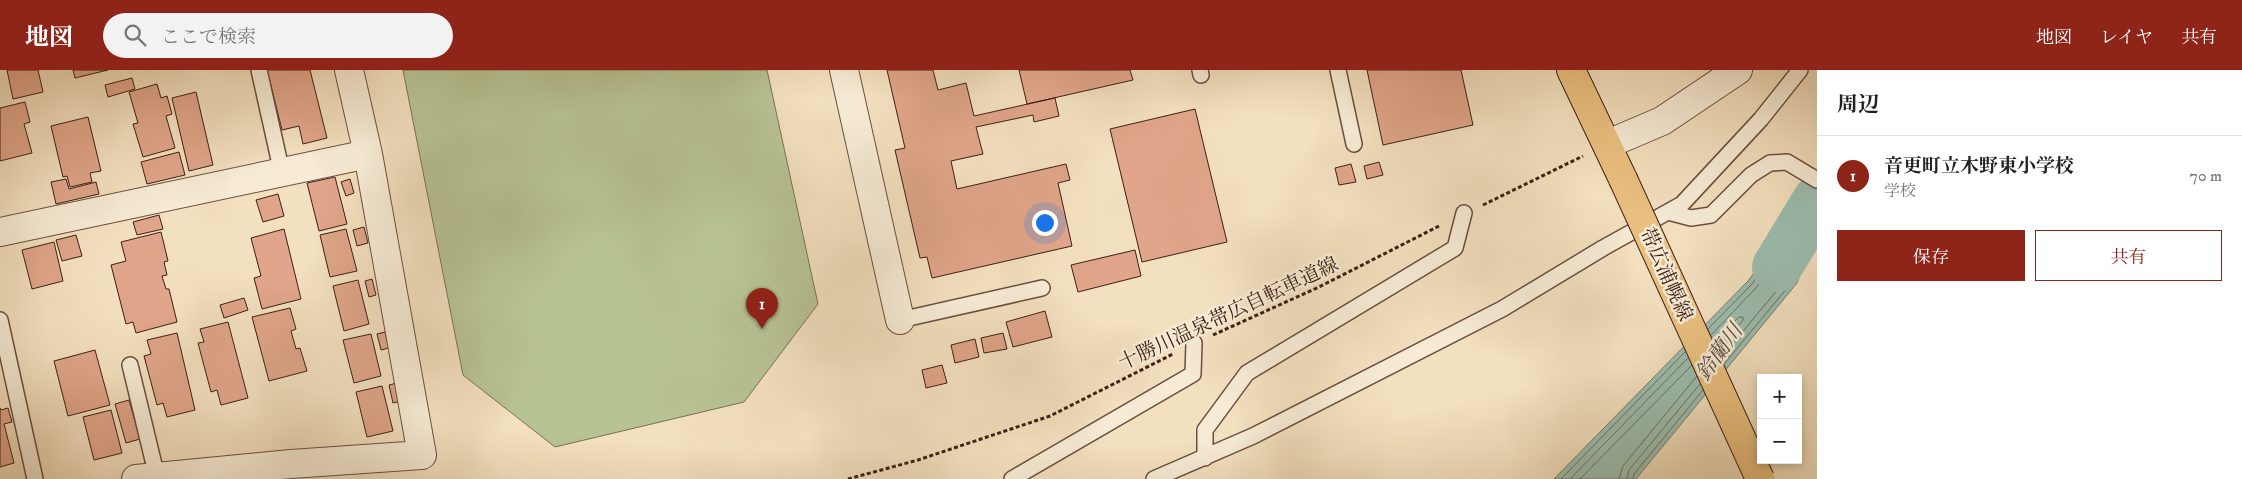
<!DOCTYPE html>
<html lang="ja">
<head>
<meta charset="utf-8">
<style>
	body { margin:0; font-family:"IM FELL DW Pica","Noto Serif JP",serif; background:#f2f2f2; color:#222 }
	.controls { position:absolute; right:15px; bottom:15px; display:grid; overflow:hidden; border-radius:0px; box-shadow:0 2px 8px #0003 }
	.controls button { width:45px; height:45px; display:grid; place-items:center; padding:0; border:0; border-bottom:1px solid #e0e0e0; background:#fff; color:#222; font:25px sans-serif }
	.you { position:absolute; left:1044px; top:152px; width:18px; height:18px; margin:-12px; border:4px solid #fff; border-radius:50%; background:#1a73e8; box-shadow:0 0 0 8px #1a73e833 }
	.badge { display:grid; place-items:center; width:32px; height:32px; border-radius:50%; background:#8f2418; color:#fff; font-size:16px; font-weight:700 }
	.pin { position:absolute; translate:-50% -41px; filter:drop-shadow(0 1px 2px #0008) }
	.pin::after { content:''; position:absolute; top:26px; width:18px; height:15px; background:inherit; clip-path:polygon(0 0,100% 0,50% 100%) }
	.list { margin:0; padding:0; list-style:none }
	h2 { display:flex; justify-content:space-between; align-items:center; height:65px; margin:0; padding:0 20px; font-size:21px }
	h2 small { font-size:16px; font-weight:400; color:#767676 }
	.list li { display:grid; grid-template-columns:32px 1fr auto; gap:15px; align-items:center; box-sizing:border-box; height:80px; padding:0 20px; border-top:1px solid #e0e0e0 }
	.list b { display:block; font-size:19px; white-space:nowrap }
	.list p { margin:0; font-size:16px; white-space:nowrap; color:#767676 }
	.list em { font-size:16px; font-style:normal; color:#767676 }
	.actions { display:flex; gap:10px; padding:15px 20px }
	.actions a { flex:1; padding:11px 0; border:1px solid #8f2418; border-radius:0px; text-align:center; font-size:18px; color:#8f2418 }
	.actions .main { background:#8f2418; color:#fff }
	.icon { flex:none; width:28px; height:28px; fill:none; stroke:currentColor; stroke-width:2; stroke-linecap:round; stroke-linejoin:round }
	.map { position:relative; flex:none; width:1817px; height:409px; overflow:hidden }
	header { display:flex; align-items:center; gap:30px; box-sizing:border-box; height:70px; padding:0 25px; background:#8f2418; color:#fff }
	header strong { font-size:24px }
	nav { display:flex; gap:28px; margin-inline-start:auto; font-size:18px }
	.search { width:350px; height:45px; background:#f2f2f2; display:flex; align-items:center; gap:12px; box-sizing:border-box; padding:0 18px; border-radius:28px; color:#767676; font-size:19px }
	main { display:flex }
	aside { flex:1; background:#fff }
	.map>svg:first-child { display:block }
</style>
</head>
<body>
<header>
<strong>地図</strong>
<div class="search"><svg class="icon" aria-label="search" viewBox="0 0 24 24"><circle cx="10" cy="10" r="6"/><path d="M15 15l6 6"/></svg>ここで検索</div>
<nav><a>地図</a><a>レイヤ</a><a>共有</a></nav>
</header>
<main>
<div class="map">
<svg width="1817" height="409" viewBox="0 0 1817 409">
	<rect width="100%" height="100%" fill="#f3e0bf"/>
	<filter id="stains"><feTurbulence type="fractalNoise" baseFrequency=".004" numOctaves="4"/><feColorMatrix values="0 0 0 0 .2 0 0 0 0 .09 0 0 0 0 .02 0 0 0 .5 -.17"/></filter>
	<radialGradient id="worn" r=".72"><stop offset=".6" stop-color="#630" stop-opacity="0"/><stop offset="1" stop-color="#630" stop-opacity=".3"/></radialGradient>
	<path fill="#b8c394" stroke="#7a7154" d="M403,0H767L818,234L744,332L555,377L463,305Z"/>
	<path fill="#9cbdae" stroke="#767e70" d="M1801,138H1817V161L1797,213L1636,409H1554L1748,211Z"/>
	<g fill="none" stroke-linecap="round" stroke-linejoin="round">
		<path stroke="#6c6e61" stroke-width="1" d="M1708,259L1752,214L1803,144L1817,143
			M1711,265L1756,218L1806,150L1817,149
			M1714,272L1739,247H1743V250L1718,280
			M1721,288L1787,208L1805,162L1810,156L1817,155
			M1724,294L1793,211L1810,165L1817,162
			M1561,409L1685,282
			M1570,409L1688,288
			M1580,409L1692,295
			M1619,409L1623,396L1697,306
			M1627,409L1629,400L1700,314
			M1633,409L1634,404L1703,320"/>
		<path stroke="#9cbdae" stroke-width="50" d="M1777,197L1817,131"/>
	</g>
	<path fill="#e0a58a" stroke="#3d1f14" d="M7,0H38L43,22L13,29Z
		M73,0H108L75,8Z
		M267,0H310L327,68L303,74L299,56L282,60Z
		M887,0H933L938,20L966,13L974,46L1055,28L1059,46L1034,52L1033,45L976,57L983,84L951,91L957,119L1066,94L1070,110L1058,113L1072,176L932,208L927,187L920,188L895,80L905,78Z
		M1019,0H1130L1133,10L1027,34Z
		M1367,0H1461L1473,55L1383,75Z
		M132,8L135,19L108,27L105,15Z
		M157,14L161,28L167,26L172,44L166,46L175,78L143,87L133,54L138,53L129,22Z
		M196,22L213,95L189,101L172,28Z
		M25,32L30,52L24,54L32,83L0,91V38Z
		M1195,39L1227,172L1142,192L1110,59Z
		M88,47L101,101L90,103L92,112L70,117L67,106L63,107L51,56Z
		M179,82L185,105L147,114L141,92Z
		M1379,92L1383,105L1367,109L1364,96Z
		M1351,94L1356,112L1339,115L1335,98Z
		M335,107L347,154L319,161L307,113Z
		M66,109L69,119L96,112L99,124L56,134L51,112Z
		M350,109L354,123L346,126L341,112Z
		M278,124L284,146L263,152L256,130Z
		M159,145L163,159L137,165L133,152Z
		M364,157L368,173L357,176L353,160Z
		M284,159L301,229L262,239L254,208L261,206L251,168Z
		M346,159L357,201L330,207L320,165Z
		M161,162L168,191L164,192L167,205L162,206L166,219H169L177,252L136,263L133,252L126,254L111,195L126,191L121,172Z
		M76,165L82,186L62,191L56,170Z
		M54,172L63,211L32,219L22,180Z
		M1135,180L1141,206L1078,222L1071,195Z
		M372,209L376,225L369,227L365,211Z
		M358,210L369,254L344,261L333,216Z
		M244,228L248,240L224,248L220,235Z
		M290,238L296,259L291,261L296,279L300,278L307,301L269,311L252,247Z
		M1045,241L1052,267L1013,277L1006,252Z
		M228,252L248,328L221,335L217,320L211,322L198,273L204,272L200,259Z
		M385,262L389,278L381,280L377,264Z
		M177,263L195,340L167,347L163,333L157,335L144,286L151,284L147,270Z
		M1003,263L1007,279L984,283L981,268Z
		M371,264L381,306L354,313L343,270Z
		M975,269L979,287L955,293L951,275Z
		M95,280L110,335L68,346L54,291Z
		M942,295L947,313L926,318L922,300Z
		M397,313L401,331L393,333L389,315Z
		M382,316L393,361L367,367L356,322Z
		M129,330L140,369L126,373L115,334Z
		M0,338L1,340L8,338L12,352L4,354L14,393L0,397Z
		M111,340L122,383L94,390L83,347Z"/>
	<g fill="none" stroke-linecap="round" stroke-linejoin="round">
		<g stroke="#6a4f3f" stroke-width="18">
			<path id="service" d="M259,0L282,103
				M1200,0L1201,5
				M1338,0L1354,74
				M1668,142L1691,148L1711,145L1751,105L1770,93L1787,92L1817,110
				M0,250L35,409
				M900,250L1042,218
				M130,295L157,407
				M1205,388V360L1247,303L1455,178L1464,143
				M1012,409L1193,304L1194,273
				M1154,409L1253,366L1502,239L1603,178L1682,134L1761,49L1800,0"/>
		</g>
		<g stroke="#6a4f3f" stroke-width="30">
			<path id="minor" d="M844,0L900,250
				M1608,74L1662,51L1738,0
				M0,162L368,84
				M136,409L291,394L422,385L368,84L349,0"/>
		</g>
		<g stroke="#3d1f14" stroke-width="30">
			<path id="primary" d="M1571,0L1623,109"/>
		</g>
		<path stroke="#3d1f14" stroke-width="3" stroke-dasharray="4 2.5" stroke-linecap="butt" d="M1483,135L1583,86
			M1213,265L1319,217L1439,156
			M848,409L918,390L1050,346L1173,284"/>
		<use href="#service" stroke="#f7ebd5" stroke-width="15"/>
		<use href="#minor" stroke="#f7ebd5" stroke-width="28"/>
		<use href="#primary" stroke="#eac080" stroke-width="28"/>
		<g stroke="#3d1f14" stroke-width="30" stroke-linecap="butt">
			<path id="primary-bridge" d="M1623,109L1760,409"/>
		</g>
		<use href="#primary-bridge" stroke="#eac080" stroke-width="28"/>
	</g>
	<g text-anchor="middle" stroke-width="5" stroke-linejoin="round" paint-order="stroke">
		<g font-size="20" fill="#3d1f14" stroke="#f7ebd5">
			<text transform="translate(1667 204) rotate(66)" y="7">帯広浦幌線</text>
			<text transform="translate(1228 243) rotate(-25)" y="7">十勝川温泉帯広自転車道線</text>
		</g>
		<g font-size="21" font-style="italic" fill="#5a4e42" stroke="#f7ebd5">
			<text transform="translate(1719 282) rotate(-54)" y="7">鈴蘭川</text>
		</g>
	</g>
	<rect width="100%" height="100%" filter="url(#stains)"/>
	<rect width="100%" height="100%" fill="url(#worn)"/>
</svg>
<div class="controls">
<button>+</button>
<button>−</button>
</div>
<div class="you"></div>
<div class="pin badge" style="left:762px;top:259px">1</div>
</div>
<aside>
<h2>周辺<small></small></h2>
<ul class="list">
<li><span class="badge">1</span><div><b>音更町立木野東小学校</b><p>学校</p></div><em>70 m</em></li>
</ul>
<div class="actions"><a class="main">保存</a><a>共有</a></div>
</aside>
</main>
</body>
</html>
